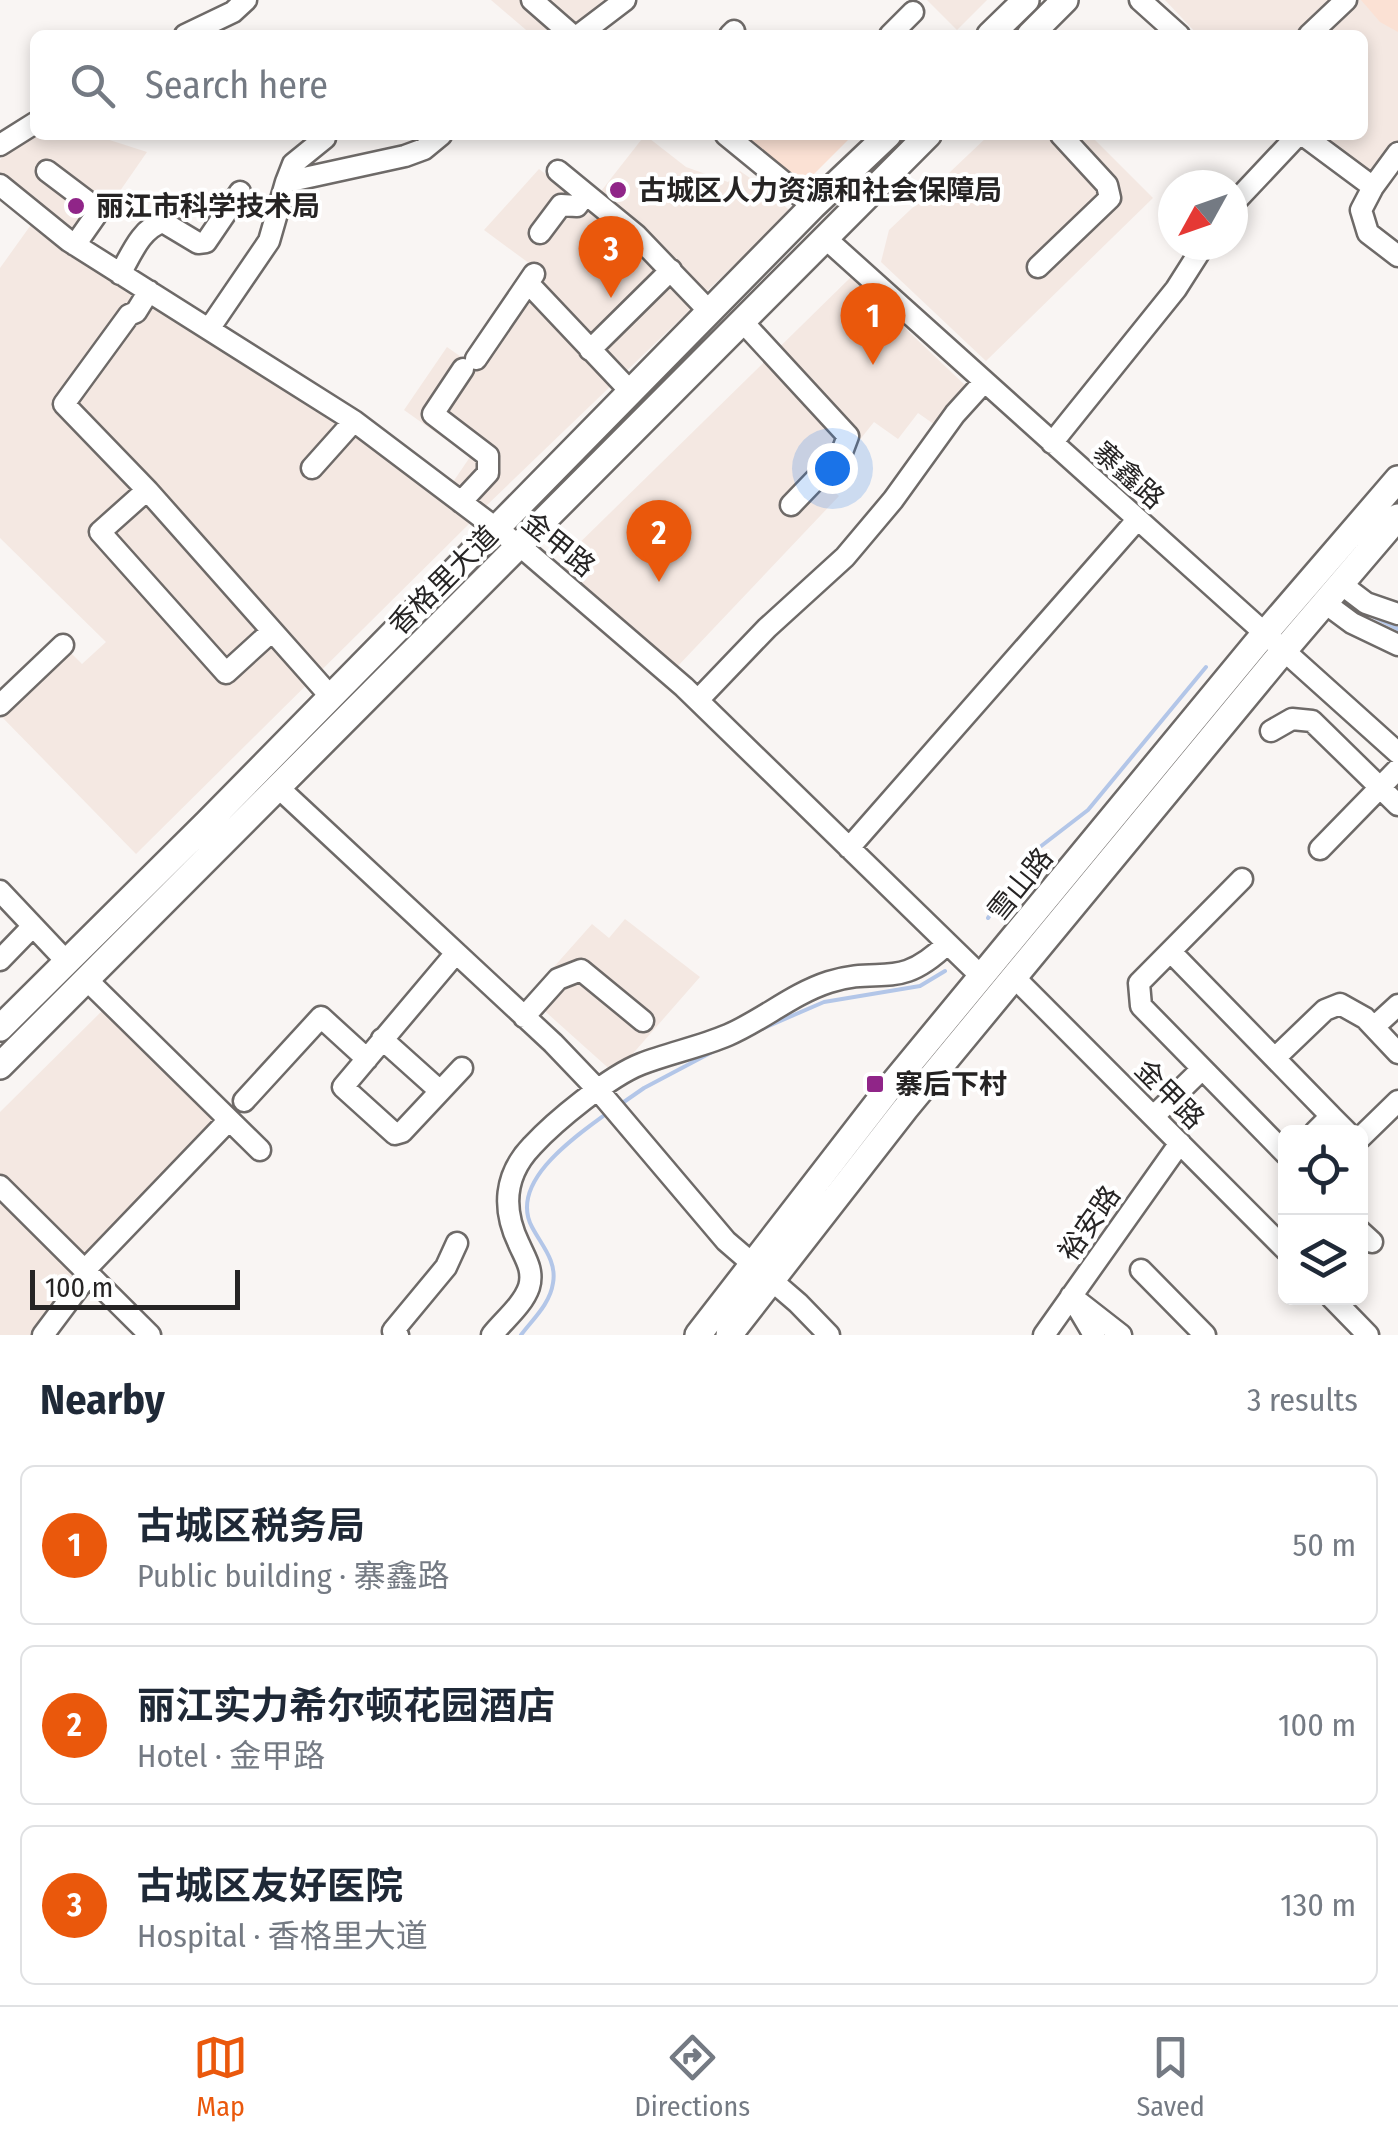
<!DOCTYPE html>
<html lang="en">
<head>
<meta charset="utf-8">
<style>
	body { margin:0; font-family:"Fira Sans Condensed","Noto Sans SC",sans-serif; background:#f6f6f7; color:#1f2937 }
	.controls { position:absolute; right:30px; bottom:30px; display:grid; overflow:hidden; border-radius:15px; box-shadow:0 5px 15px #0003 }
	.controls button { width:90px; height:90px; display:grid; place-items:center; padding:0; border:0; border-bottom:2px solid #e0e1e3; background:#fff; color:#1f2937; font:50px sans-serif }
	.compass { position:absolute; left:1158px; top:170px; width:90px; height:90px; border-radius:50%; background:#fff; box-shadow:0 5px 15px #0003; rotate:230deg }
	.scale { position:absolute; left:30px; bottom:25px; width:210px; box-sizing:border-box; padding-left:10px; border:5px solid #262424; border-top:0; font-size:28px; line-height:35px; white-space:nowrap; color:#262424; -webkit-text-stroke:8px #fff; paint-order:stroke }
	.you { position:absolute; left:832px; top:468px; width:35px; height:35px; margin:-25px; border:8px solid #fff; border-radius:50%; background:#1a73e8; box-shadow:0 0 0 15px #1a73e833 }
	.badge { display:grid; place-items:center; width:65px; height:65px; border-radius:50%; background:#ea580c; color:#fff; font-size:32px; font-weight:700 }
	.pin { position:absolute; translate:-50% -82px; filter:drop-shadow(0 2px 5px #0008) }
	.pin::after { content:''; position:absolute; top:52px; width:35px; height:30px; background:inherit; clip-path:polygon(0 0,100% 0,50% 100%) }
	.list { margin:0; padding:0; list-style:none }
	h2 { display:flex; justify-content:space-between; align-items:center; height:130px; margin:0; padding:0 40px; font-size:42px }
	h2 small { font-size:32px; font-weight:400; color:#747a83 }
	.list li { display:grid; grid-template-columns:65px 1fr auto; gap:30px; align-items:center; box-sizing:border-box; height:160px; margin:0 20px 20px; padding:0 20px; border:2px solid #e0e1e3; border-radius:15px }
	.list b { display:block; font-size:38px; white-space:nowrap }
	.list p { margin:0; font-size:32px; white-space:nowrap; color:#747a83 }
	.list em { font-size:32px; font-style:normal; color:#747a83 }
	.icon { flex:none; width:55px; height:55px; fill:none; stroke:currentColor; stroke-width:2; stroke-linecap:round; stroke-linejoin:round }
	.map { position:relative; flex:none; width:1398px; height:1335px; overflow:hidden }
	.search { position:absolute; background:#fff; box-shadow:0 5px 15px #0003; left:30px; right:30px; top:30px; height:110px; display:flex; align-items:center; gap:25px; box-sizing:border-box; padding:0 35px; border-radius:15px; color:#747a83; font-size:38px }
	.sheet { height:670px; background:#fff }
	nav { display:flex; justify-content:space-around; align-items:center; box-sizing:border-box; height:140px; border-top:2px solid #e0e1e3; background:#fff; font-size:28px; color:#747a83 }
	nav a { display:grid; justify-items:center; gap:5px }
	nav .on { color:#ea580c }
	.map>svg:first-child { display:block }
</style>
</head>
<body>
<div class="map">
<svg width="1398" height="1335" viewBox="0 0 1398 1335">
	<rect width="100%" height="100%" fill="#f9f5f3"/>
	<path fill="#f4e8e2" d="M491,0H605L562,35H532Z
		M927,0H987L957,30Z
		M1165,0H1335L1298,35H1198Z
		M1353,0H1398V145L1371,178L1315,135H1363V35H1316Z
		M35,129V135H94L147,152L86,240L0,172V160L20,134Z
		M645,135L686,167L728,182L740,171L770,192L790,211L705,293L598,195Z
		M989,135H1090L1153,198L986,361L881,262L889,230Z
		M539,169L622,232L694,306L486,506L453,482L470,457L404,410L447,347L474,366L541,272L484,230Z
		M33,222L285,382L472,521L136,854L0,715V711L66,648L82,664L106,642L0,538V268Z
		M851,277L967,387L938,427L918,413L898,439L874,422L825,483L839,496L676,668L569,574L561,561Z
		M625,919L700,977L615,1074L528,996L592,924L609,938Z
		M107,1006L223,1121L87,1262L0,1177V1112Z
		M0,1197L77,1274L33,1335H0Z"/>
	<path fill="#fbe1d4" d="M1361,0H1398V32L1380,22Z
		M746,135H853L802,186Z"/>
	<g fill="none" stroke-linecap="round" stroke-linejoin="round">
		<path stroke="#b3c6e8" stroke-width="4" d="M1372,616L1398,629
			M988,918L1036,850L1088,810L1206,667
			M759,1030L824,1002L920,986L945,971
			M618,1106L644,1088L714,1051
			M521,1335C533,1319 550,1304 553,1283C557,1261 542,1246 532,1227C508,1182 576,1136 606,1114"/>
		<g stroke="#6e6a68" stroke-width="25">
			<path id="minor" d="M532,0L572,35
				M1140,0L1179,35
				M185,35L233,12L246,0
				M579,35L625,0
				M730,35L734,31
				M890,35L913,12
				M1309,35L1346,0
				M726,135L813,206
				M1303,135L1373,187
				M0,145L35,123
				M1398,153L1373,187L1361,210L1368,233L1398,256
				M47,171L96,208V215L75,245
				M558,171L636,235L710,312
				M286,182L293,164L325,138
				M0,185L69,241L354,421L526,551L684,687L982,977
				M1233,204L1298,135
				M540,233L561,205L577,206L586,194
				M824,237L1398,753
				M1038,267L1110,198L1107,185L1061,135
				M120,274C131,255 141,228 163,222L198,243L206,242L240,192
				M528,283L631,392
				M149,291L136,312L129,315L64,404L148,491L331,697
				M741,320L848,436L842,452L791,505
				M209,329L269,241L286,182L405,156L424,149L441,135
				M590,350L671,270
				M476,359L534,274
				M1052,443L1176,289L1204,245
				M312,468L354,421
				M147,490L100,532L226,673L272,631
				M461,502L488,473V456L433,414L463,369
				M1341,584L1366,603L1398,614
				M1325,603L1352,623L1398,645
				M698,700L767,628L845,557L893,500L955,414L984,382
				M0,705L63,645
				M1271,731L1292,719L1312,721L1398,805
				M280,789L553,1043L598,1090L726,1241L798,1303L829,1335
				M849,848L1137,520
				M1320,849L1398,769
				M1242,879L1139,983L1141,1006L1286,1154
				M0,891L67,962
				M1171,952L1331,1116L1315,1132
				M456,953L343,1087L395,1134L402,1132L462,1068
				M0,960L33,926
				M1014,977L1286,1250
				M87,980L260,1150
				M524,1017L558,979L581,970L643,1021
				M1374,1027L1398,1005
				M382,1039L440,1091
				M1275,1058L1325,1010L1340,1004L1365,1018L1398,1053
				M244,1101L321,1017L367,1059
				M1154,1116L1202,1069
				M1331,1116L1347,1132
				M1360,1138L1398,1101
				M0,1186L150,1335
				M1360,1231L1372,1242
				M1141,1270L1205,1335
				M84,1271L229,1120
				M1071,1296L1121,1335
				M1332,1298L1368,1335
				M1075,1303L1094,1335
				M43,1335L88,1275
				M398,1335L393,1331L446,1267L457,1243
				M492,1335C503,1321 523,1305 529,1287C534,1270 525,1258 519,1244C502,1209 504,1175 532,1146C555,1121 610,1076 641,1064C669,1053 700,1047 728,1035C763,1020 792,994 829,982C882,965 897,992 947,944
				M1044,1335L1180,1143"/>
		</g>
		<g stroke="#6e6a68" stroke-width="30">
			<path id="major" d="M990,35L1026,0
				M1030,35L1065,0
				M0,1028L207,823L813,206L888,135
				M0,1066L928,135
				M698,1335L886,1092L1255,645L1398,479
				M729,1335L905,1109L1275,661L1398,517"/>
		</g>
		<use href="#minor" stroke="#fff" stroke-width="20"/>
		<use href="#major" stroke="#fff" stroke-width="25"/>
	</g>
	<g fill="#902588" stroke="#fff" stroke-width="4">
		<circle cx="618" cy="190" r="10"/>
		<circle cx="76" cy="206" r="10"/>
		<rect x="865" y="1074" width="20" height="20" rx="5"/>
	</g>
	<g text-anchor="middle" stroke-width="8" stroke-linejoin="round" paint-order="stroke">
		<g font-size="28" font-weight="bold" fill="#262424" stroke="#fff" text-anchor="start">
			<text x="638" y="200">古城区人力资源和社会保障局</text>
			<text x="96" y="216">丽江市科学技术局</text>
			<text x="895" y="1094">寨后下村</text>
		</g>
		<g font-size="28" fill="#262424" stroke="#fff">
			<text transform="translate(1129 475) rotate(42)" y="10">寨鑫路</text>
			<text transform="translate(559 544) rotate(39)" y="10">金甲路</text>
			<text transform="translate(443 580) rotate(-45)" y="10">香格里大道</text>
			<text transform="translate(1020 884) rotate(-51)" y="10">雪山路</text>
			<text transform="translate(1170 1094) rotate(45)" y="10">金甲路</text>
			<text transform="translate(1089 1223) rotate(-55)" y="10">裕安路</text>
		</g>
	</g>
</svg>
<div class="controls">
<button><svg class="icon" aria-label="locate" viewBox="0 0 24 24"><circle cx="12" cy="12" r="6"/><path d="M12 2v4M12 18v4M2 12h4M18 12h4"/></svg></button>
<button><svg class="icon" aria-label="layers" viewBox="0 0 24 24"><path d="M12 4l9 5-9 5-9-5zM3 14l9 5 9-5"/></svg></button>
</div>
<svg class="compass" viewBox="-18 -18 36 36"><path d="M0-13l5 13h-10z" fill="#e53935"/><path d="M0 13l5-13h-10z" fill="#747a83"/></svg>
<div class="scale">100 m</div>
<div class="you"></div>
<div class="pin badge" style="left:873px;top:365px">1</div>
<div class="pin badge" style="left:659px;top:582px">2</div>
<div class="pin badge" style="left:611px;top:298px">3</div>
<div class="search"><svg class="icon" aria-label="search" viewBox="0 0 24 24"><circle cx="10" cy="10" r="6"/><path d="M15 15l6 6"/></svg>Search here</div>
</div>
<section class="sheet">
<h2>Nearby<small>3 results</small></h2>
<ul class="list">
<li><span class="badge">1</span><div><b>古城区税务局</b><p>Public building · 寨鑫路</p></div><em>50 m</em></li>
<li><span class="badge">2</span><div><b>丽江实力希尔顿花园酒店</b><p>Hotel · 金甲路</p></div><em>100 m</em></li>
<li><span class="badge">3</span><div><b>古城区友好医院</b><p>Hospital · 香格里大道</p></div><em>130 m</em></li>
</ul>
</section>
<nav>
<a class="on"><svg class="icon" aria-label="map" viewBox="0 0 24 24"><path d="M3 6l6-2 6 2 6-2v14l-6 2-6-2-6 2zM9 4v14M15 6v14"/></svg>Map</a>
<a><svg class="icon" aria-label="directions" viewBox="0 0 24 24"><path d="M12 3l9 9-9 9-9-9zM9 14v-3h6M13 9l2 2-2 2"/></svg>Directions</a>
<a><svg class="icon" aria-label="saved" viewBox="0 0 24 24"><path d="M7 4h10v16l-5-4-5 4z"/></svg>Saved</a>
</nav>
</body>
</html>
